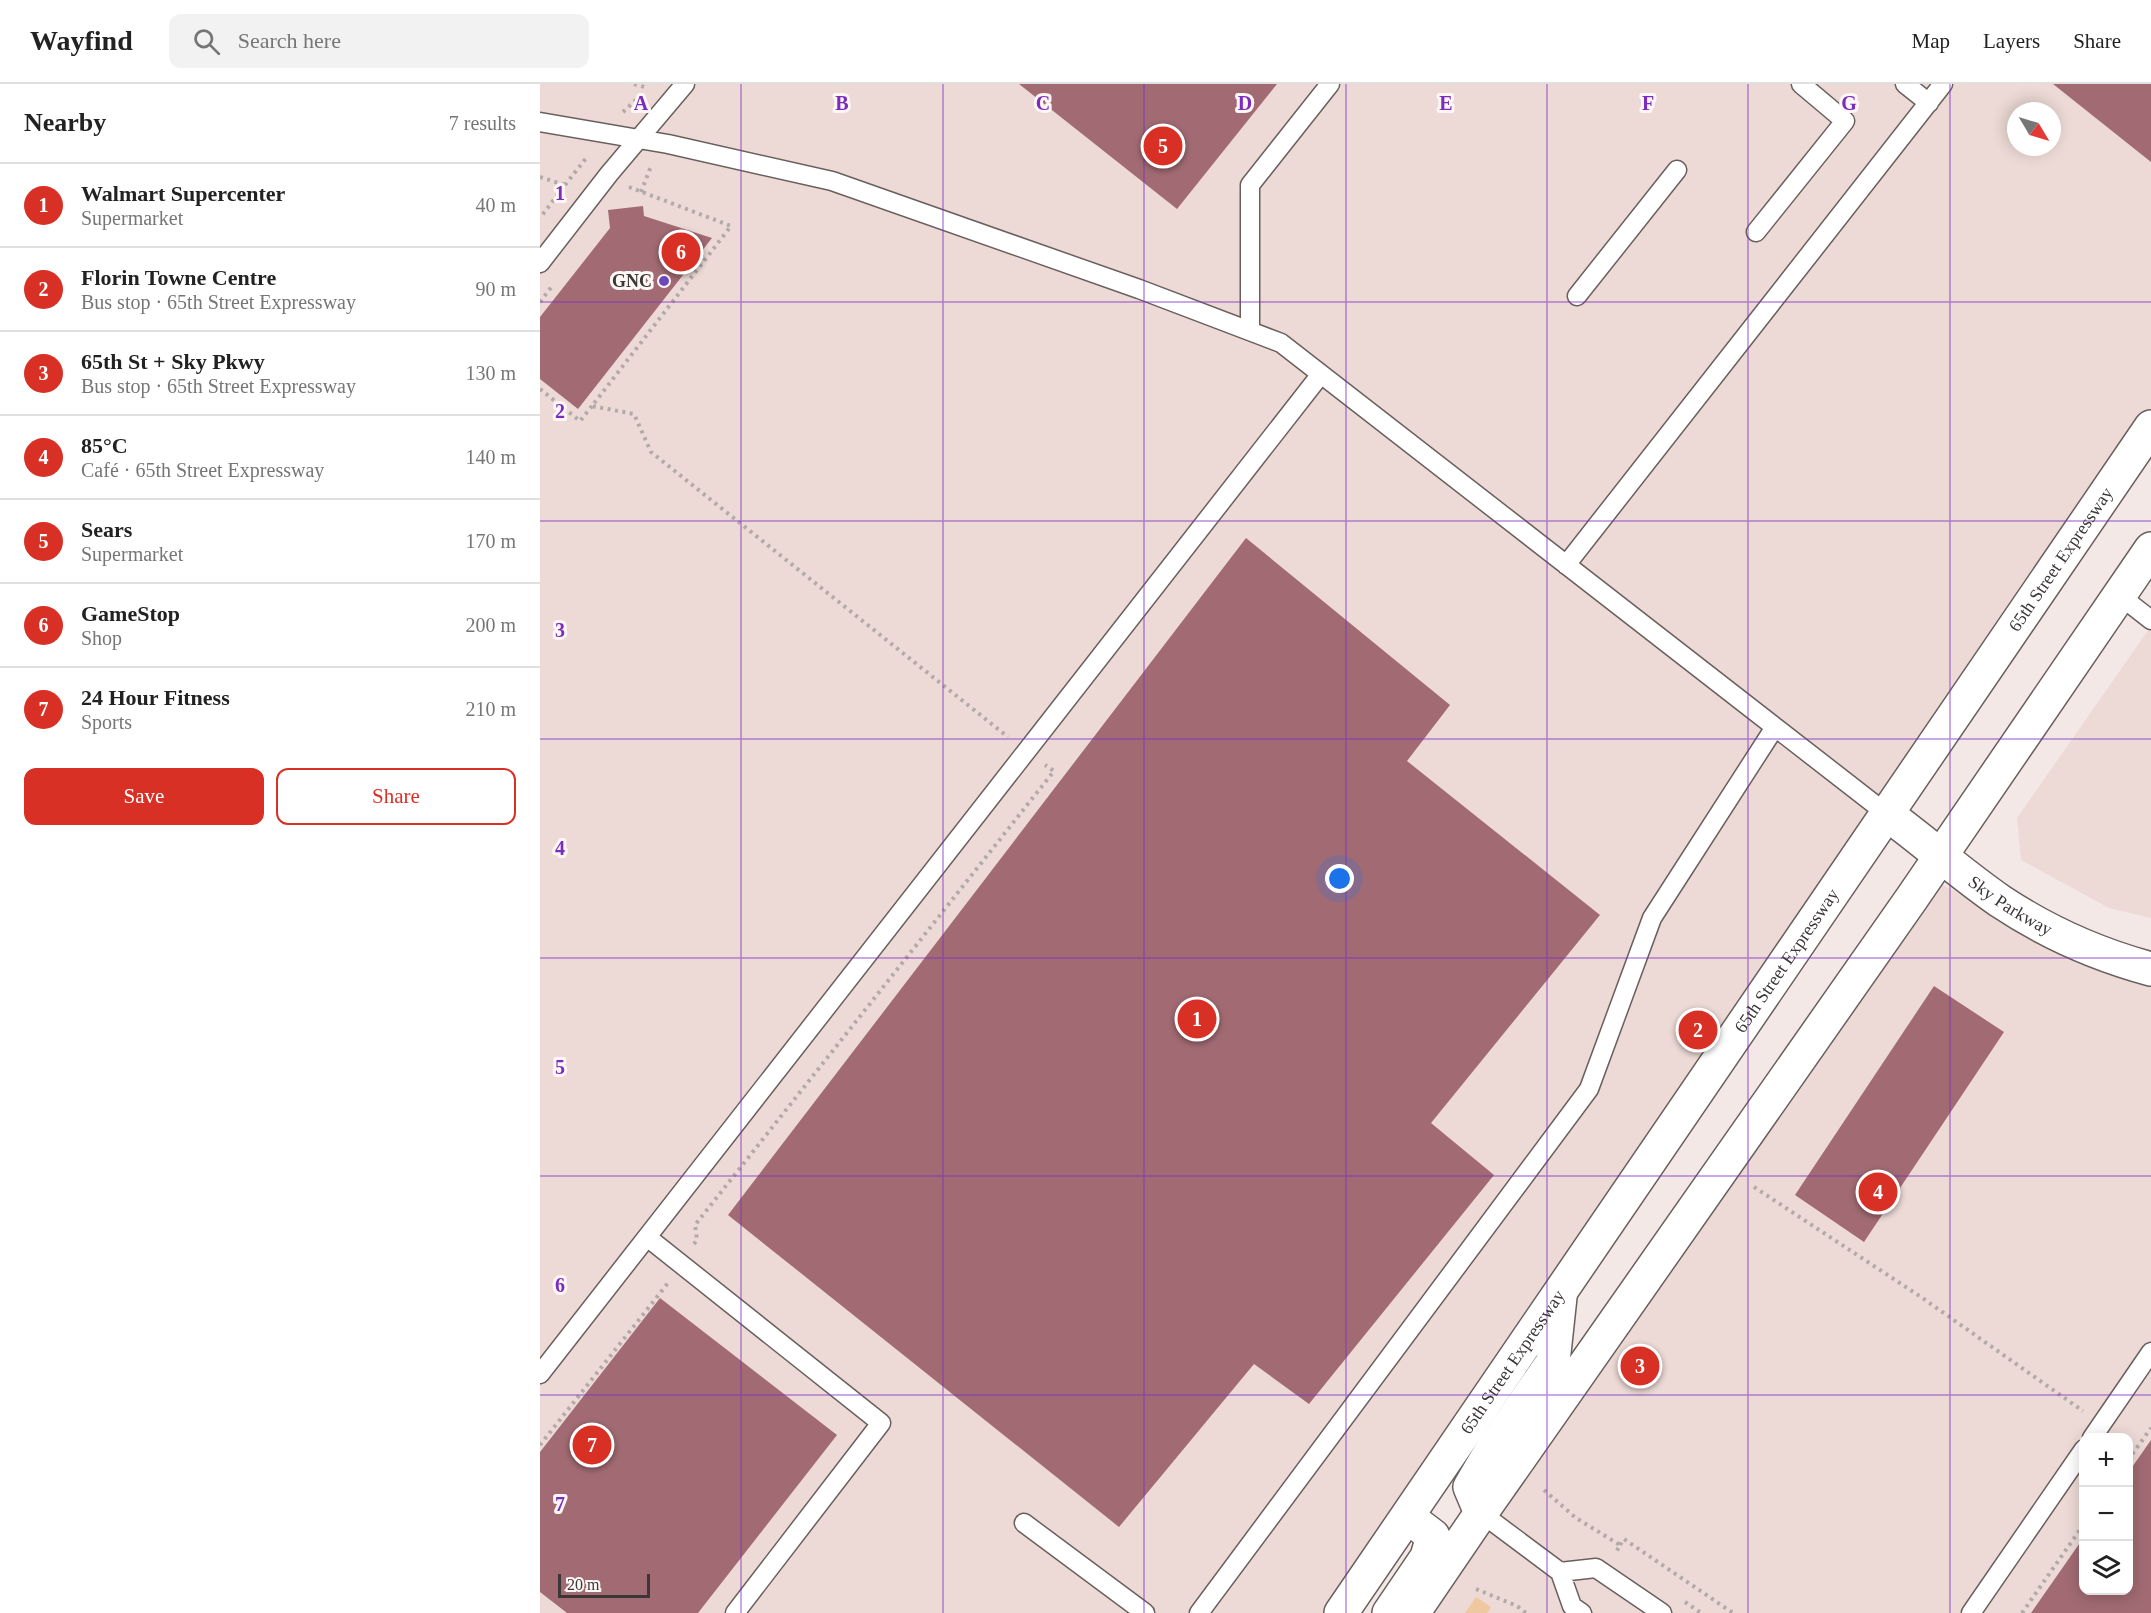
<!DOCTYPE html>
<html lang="en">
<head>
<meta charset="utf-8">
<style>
	body { margin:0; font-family:Georgia,serif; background:#f2f2f2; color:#222 }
	.controls { position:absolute; right:18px; bottom:18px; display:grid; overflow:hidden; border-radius:12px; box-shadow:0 3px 15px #0003 }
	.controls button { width:54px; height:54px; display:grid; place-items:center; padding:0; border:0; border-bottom:2px solid #e0e0e0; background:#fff; color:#222; font:30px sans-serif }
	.compass { position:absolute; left:1467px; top:18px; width:54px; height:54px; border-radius:50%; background:#fff; box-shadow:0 3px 15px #0003; rotate:128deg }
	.scale { position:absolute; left:18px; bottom:15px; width:92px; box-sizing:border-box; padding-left:6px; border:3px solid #3c3737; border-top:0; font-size:16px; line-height:21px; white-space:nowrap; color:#3c3737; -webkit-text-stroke:4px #fef7f5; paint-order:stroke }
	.you { position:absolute; left:800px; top:795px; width:21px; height:21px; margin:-15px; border:4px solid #fff; border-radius:50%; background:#1a73e8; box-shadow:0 0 0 9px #1a73e833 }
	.badge { display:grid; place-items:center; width:39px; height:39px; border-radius:50%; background:#d93025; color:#fff; font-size:20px; font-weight:700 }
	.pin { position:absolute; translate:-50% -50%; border:3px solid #fff; box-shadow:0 2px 6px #0006 }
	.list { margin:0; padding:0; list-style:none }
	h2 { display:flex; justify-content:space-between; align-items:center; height:78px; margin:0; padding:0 24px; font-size:26px }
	h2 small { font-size:20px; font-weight:400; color:#767676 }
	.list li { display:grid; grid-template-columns:39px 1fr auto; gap:18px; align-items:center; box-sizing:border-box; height:84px; padding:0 24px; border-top:2px solid #e0e0e0 }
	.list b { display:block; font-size:22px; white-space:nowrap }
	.list p { margin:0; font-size:20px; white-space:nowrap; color:#767676 }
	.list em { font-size:20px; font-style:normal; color:#767676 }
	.actions { display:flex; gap:12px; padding:18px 24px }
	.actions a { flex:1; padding:14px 0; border:2px solid #d93025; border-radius:12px; text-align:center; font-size:21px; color:#d93025 }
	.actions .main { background:#d93025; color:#fff }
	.icon { flex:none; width:33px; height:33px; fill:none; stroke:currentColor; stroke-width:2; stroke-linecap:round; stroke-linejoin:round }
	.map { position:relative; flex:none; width:1611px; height:1529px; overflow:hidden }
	header { display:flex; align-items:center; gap:36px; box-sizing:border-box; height:84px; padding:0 30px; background:#fff; border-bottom:2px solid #e0e0e0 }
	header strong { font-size:28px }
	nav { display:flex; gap:33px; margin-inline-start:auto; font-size:21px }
	.search { width:420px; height:54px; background:#f2f2f2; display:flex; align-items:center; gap:15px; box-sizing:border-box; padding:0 21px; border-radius:12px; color:#767676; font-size:22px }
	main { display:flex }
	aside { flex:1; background:#fff }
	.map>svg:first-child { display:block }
</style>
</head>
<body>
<header>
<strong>Wayfind</strong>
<div class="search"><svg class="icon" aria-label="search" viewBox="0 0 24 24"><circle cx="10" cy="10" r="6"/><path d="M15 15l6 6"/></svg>Search here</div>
<nav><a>Map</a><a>Layers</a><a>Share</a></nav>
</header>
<main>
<aside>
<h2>Nearby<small>7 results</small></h2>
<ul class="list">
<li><span class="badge">1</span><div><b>Walmart Supercenter</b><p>Supermarket</p></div><em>40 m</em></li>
<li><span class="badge">2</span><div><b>Florin Towne Centre</b><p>Bus stop · 65th Street Expressway</p></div><em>90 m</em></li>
<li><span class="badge">3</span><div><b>65th St + Sky Pkwy</b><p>Bus stop · 65th Street Expressway</p></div><em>130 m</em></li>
<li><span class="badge">4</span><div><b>85°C</b><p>Café · 65th Street Expressway</p></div><em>140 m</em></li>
<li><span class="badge">5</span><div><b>Sears</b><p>Supermarket</p></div><em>170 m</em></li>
<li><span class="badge">6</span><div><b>GameStop</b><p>Shop</p></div><em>200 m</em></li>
<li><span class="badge">7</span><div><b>24 Hour Fitness</b><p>Sports</p></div><em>210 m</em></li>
</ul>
<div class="actions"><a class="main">Save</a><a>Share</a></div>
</aside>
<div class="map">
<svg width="1611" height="1529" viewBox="0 0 1611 1529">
	<rect width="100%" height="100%" fill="#f4e8e6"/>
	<path fill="#eddad6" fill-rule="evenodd" d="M0,0H1611V343L813,1529H0ZM1476,27H1512V63H1476Z
		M1611,542V834L1569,824L1481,776L1477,734Z
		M1381,789L1516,862L1611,890V1529H865ZM1544,1354H1588V1506H1544Z"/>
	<path fill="#efc89f" d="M936,1513L951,1523L947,1529H925Z"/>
	<path fill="#a26b73" d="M479,0H737L637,125Z
		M1513,0H1611V78Z
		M103,122L104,132L172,154L38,325L0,295V233L70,144L68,126Z
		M706,454L910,621L867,677L1060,831L891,1039L954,1091L769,1320L714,1280L579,1443L188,1131Z
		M1394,902L1464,948L1324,1158L1255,1111Z
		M120,1214L297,1351L158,1529H27L0,1508V1368Z
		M1611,1356V1529H1491L1544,1453V1506H1588V1389Z"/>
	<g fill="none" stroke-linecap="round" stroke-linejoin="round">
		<g stroke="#69605e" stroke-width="21">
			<path id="lane" d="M1365,0L1389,19
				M0,38L128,60L292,97L599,205L741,259L1347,730
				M1216,148L1305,37L1261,0
				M0,179L69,90L145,0
				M1037,212L1137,86
				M710,247V101L790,0
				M1026,481L1403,0
				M1579,511L1611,536
				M107,1153L341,1339L195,1529
				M0,1290L781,290
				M1552,1354L1611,1268
				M941,1429L1020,1488L1032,1522L1042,1529
				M484,1439L605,1529
				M1020,1488L1056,1484L1122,1529
				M659,1529L1049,1005L1112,834L1235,643
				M1431,1529L1544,1365"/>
		</g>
		<g stroke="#69605e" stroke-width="36">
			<g id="secondary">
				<path id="s1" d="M1347,730C1385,758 1421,790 1460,817C1505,847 1559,871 1611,885"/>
				<path d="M941,1429L930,1403L953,1364L1013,1278L1020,1213"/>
				<path id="s2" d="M801,1529L1611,343"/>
				<path d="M849,1529L887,1473L893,1452L868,1433"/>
				<path d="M873,1529L941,1429L1372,814L1611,465"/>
			</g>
		</g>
		<path stroke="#b2a9a8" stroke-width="4" stroke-dasharray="3 4.5" stroke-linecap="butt" d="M94,0L108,4
			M83,28L99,13
			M0,93L25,101L0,134
			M25,101L47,73
			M89,103L191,142L52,322L94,330L111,368L468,653
			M101,108L111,82
			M0,218L13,201
			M0,305L40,337L52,322
			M1214,1103L1381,1213L1543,1327
			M154,1160L157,1156L155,1141L514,687L505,681
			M0,1361L128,1199
			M1588,1376L1611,1344
			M1004,1406L1036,1434L1080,1461L1075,1470
			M1080,1461L1084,1455L1193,1529
			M936,1505L977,1522L986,1529
			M1145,1518L1161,1529
			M1482,1529L1544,1440"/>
		<use href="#lane" stroke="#fff" stroke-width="18"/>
		<use href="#secondary" stroke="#fff" stroke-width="33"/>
	</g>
	<path fill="none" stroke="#7b2cbf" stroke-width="1.5" stroke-opacity="0.55" d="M201,0V1529M403,0V1529M604,0V1529M806,0V1529M1007,0V1529M1208,0V1529M1410,0V1529M0,218H1611M0,437H1611M0,655H1611M0,874H1611M0,1092H1611M0,1311H1611"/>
	<circle fill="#6b48c0" stroke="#fef7f5" stroke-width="2" cx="124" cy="197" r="6"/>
	<g text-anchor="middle" stroke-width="6" stroke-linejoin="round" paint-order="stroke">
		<g font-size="18" font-weight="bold" fill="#3c3737" stroke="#fef7f5" text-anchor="end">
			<text x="112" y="203">GNC</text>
		</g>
		<g font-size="18" fill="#3c3737" stroke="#fef7f5">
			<text dy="6" stroke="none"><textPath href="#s2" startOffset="1276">65th Street Expressway</textPath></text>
			<text dy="6" stroke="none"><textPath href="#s1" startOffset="154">Sky Parkway</textPath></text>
			<text dy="6" stroke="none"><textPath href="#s2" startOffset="790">65th Street Expressway</textPath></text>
			<text dy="6" stroke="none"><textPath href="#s2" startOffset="304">65th Street Expressway</textPath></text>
		</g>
	</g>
	<g font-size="20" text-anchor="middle" font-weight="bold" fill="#7b2cbf" stroke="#fef7f5" stroke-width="6" stroke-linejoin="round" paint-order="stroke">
		<text x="101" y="26">A</text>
		<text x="302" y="26">B</text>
		<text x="503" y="26">C</text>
		<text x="705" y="26">D</text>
		<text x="906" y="26">E</text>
		<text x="1108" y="26">F</text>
		<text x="1309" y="26">G</text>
		<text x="20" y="116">1</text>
		<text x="20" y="334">2</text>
		<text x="20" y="553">3</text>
		<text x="20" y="771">4</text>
		<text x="20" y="990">5</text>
		<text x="20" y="1208">6</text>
		<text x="20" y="1427">7</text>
	</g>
</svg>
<div class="controls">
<button>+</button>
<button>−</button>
<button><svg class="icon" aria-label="layers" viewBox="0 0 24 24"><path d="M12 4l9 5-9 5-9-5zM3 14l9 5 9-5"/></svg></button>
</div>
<svg class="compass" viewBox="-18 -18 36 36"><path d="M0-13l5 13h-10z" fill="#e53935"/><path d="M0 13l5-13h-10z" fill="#767676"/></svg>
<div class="scale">20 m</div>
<div class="you"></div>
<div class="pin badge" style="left:657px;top:935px">1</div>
<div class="pin badge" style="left:1158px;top:946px">2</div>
<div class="pin badge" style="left:1100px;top:1282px">3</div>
<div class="pin badge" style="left:1338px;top:1108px">4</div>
<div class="pin badge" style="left:623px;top:62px">5</div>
<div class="pin badge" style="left:141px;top:168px">6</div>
<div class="pin badge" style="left:52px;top:1361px">7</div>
</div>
</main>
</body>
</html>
